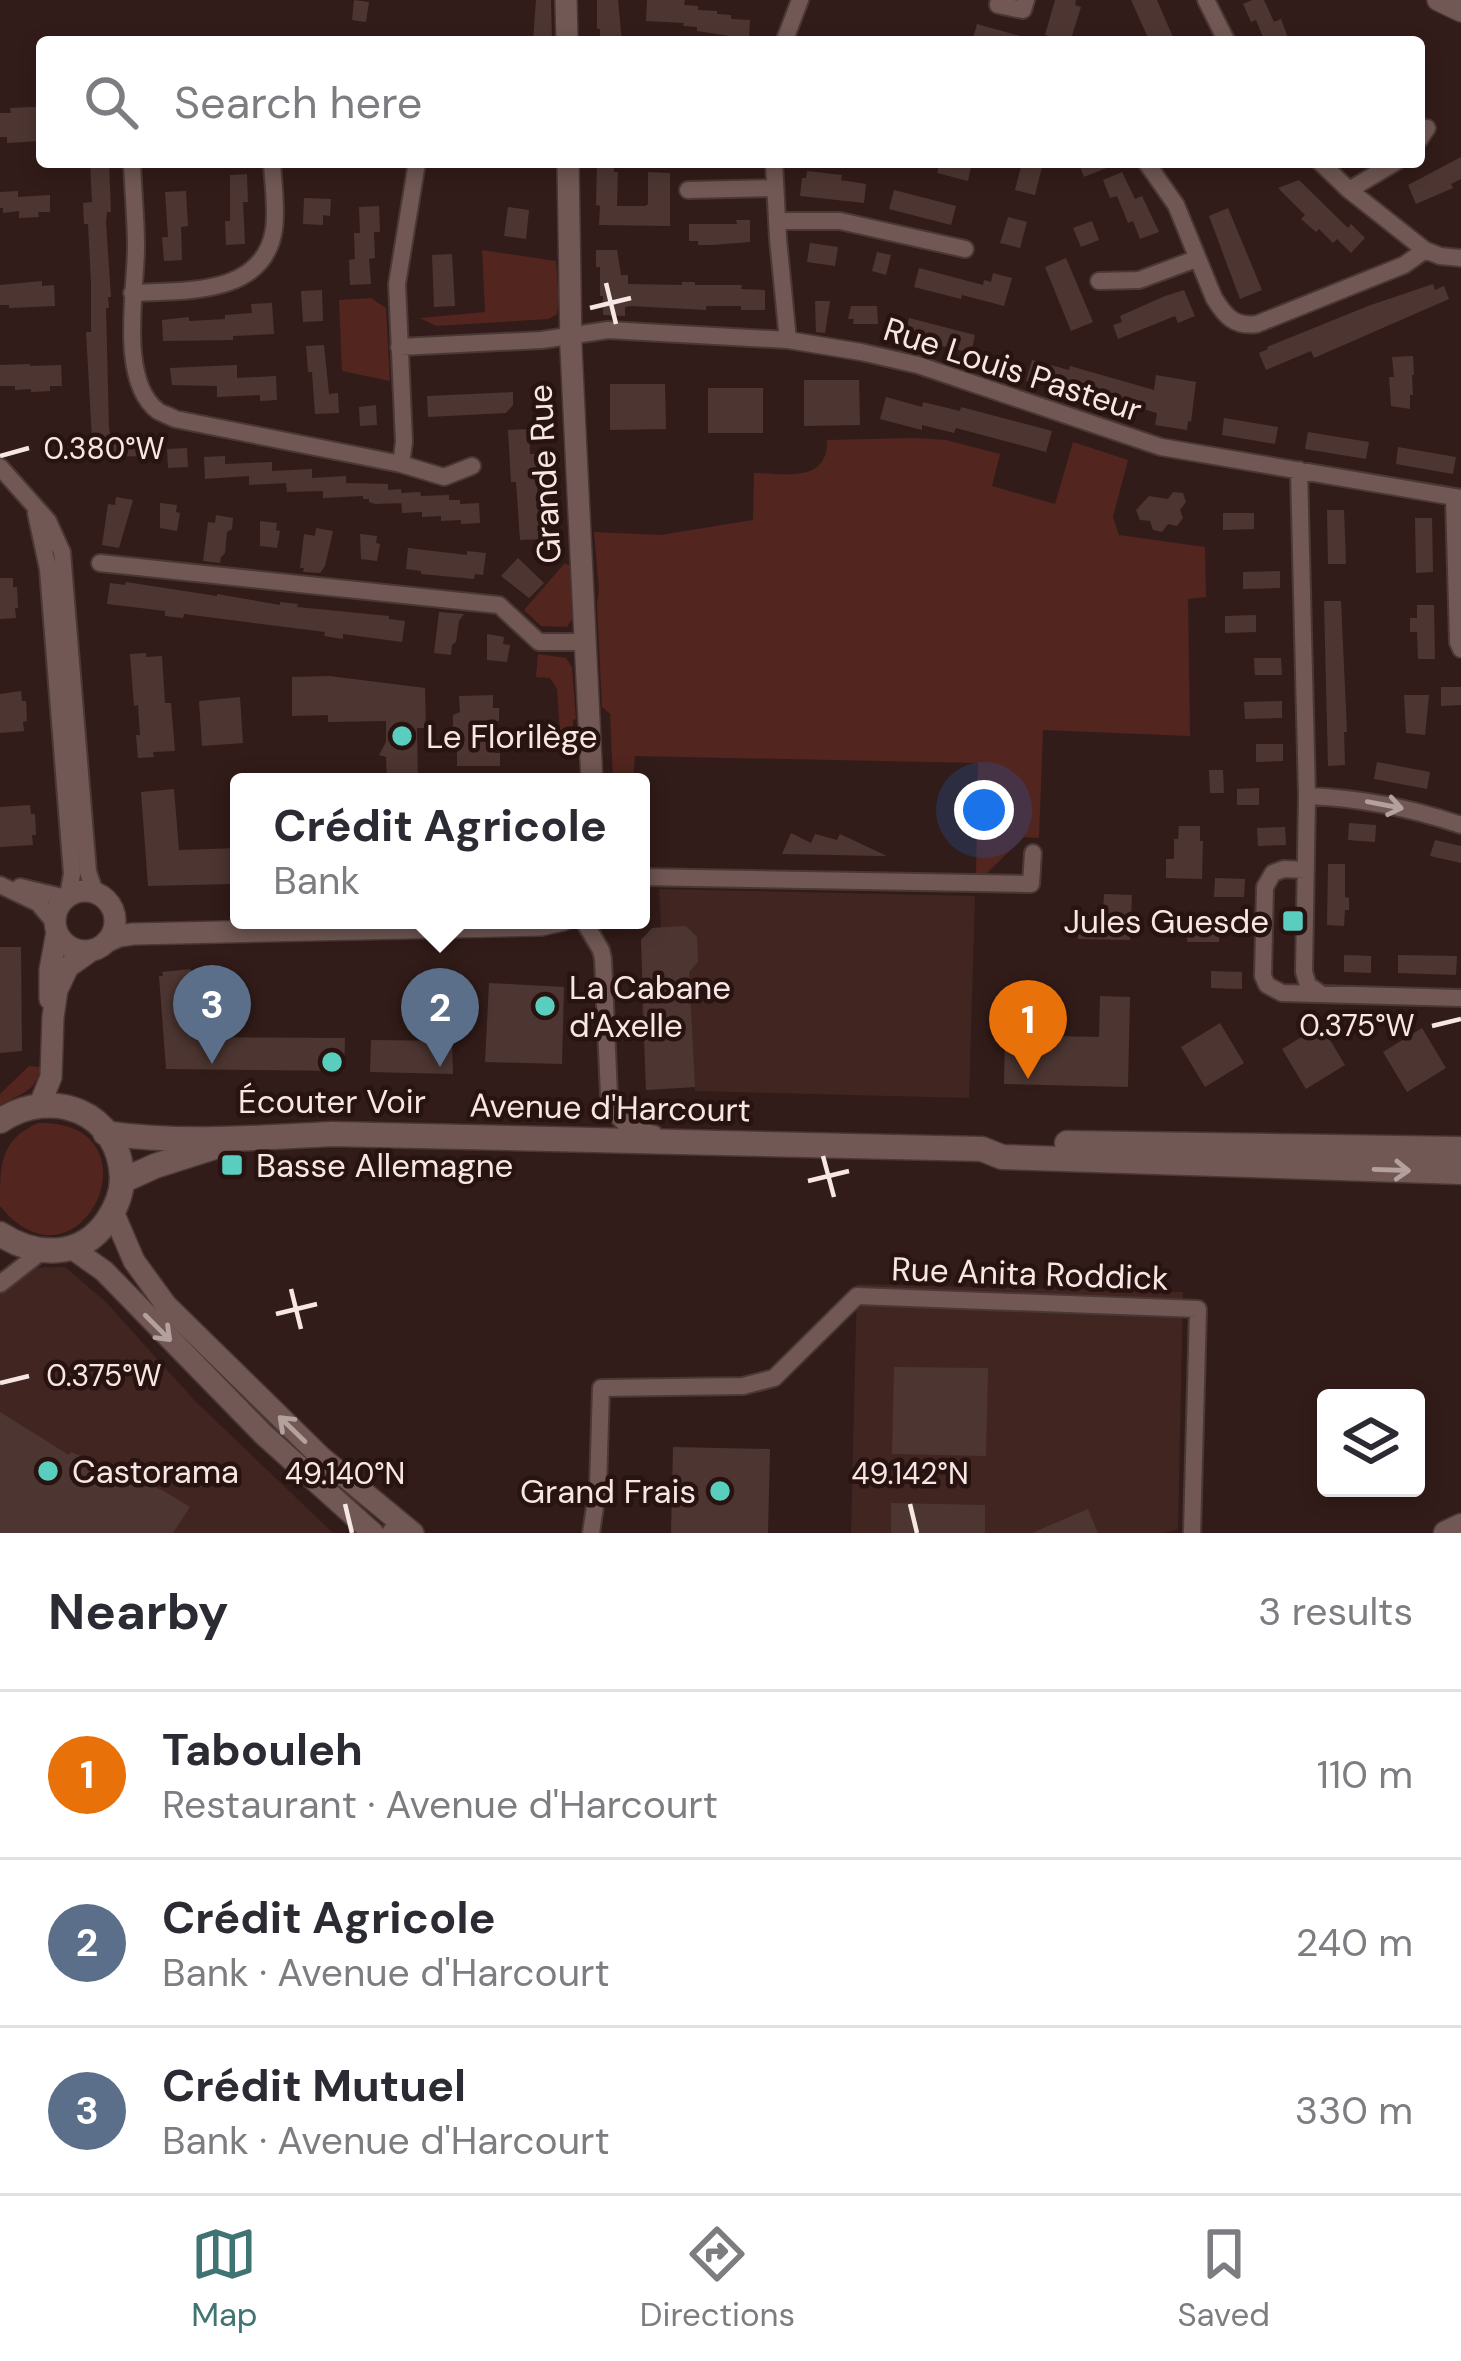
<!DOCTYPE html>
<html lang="en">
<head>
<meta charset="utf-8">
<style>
	body { margin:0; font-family:"DM Sans",sans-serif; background:#f2f2f3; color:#2b2b33 }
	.controls { position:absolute; right:36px; bottom:36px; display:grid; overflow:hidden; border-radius:12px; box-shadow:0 6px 18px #0003 }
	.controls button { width:108px; height:108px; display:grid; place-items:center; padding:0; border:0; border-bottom:3px solid #e1e1e2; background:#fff; color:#2b2b33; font:60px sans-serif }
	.you { position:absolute; left:984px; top:810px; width:42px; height:42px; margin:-30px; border:9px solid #fff; border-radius:50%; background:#1a73e8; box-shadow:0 0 0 18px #1a73e833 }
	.badge { display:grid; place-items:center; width:78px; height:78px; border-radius:50%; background:#407472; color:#fff; font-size:39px; font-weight:700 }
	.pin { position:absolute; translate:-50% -99px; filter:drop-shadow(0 3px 6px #0008) }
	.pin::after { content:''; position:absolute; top:63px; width:42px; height:36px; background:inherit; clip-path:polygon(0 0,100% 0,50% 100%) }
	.popup { position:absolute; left:230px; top:773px; width:420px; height:156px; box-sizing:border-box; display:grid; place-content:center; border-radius:12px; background:#fff; filter:drop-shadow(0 3px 9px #0005); font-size:39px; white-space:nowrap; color:#7c7c81 }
	.popup b { font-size:45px; color:#2b2b33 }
	.popup::after { content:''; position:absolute; left:50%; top:100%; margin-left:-24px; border:24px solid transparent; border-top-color:#fff }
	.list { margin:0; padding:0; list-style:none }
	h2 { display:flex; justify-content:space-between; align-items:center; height:156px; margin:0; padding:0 48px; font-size:51px }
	h2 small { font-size:39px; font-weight:400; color:#7c7c81 }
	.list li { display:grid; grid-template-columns:78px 1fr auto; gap:36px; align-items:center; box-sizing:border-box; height:168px; padding:0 48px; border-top:3px solid #e1e1e2 }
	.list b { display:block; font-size:45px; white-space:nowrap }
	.list p { margin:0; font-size:39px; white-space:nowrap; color:#7c7c81 }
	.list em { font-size:39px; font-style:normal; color:#7c7c81 }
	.icon { flex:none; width:66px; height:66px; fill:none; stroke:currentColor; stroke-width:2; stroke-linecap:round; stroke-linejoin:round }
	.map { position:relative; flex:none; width:1461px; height:1533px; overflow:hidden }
	.search { position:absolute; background:#fff; box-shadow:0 6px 18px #0003; left:36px; right:36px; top:36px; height:132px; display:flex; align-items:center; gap:30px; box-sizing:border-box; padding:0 42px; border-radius:12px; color:#7c7c81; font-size:45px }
	.sheet { height:660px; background:#fff }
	nav { display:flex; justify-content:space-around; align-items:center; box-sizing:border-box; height:168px; border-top:3px solid #e1e1e2; background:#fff; font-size:33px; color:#7c7c81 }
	nav a { display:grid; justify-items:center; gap:6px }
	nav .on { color:#407472 }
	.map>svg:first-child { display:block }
</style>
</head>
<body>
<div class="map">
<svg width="1461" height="1533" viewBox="0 0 1461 1533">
	<rect width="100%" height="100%" fill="#321c19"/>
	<path fill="#412521" d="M659,889L975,896L969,1098L695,1091L694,1087L646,1090L641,986L645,985L641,940L652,928L661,927Z
		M65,1267L105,1301L195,1401L333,1533H0V1293L32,1268Z
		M857,1284L1183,1292L1178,1529L1164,1533H851Z"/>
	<path fill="#52251f" d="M482,250L556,261L559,299L557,314L549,319L436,326L420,318L485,312Z
		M371,298L386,308L390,381L342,371L339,300Z
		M915,438L946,440L1000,454L992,486L1055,504L1073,442L1128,460L1113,517L1119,535L1205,547L1206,597L1188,599L1190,736L1043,730L1039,838L1024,837L987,873H976L978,763L635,756L633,782H611L613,779L610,714L602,707L597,604L599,590L594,532L660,535L753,520L754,473C785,473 828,484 827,440Z
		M564,564L570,565L572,619L567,627L541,626L524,610Z
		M538,654L566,658L572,667L576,719L573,720L574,747L561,748L557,689L550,678L536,677Z
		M29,1066L41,1067C35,1094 21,1092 0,1106V1094Z
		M38,1123C165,1120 81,1305 0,1206C0,1164 0,1140 38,1123Z"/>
	<path fill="#4d3632" d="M354,0L369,2L366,22L352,20Z
		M536,0H551L552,42L533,41Z
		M597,0H618L622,42H600V29H597Z
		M647,0H685L684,5L698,6V10L717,11V14L731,15V19L750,20L749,41L729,40V36L697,31V27L683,26L684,23L646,21Z
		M1055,0H1076L1075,5L1081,7L1070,42L1045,35Z
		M1131,0H1157L1175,42H1150Z
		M1252,0H1264L1274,22L1281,19L1288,38L1279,42H1265L1256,20L1251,22L1243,4Z
		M977,24L1031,39L1030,42H972Z
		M30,107H42V141L7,143V137H0V113H11L10,108Z
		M1461,157V179L1451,184L1453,188L1416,204L1408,185Z
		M90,162H109L111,212H107L106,223L111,297H108L109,308H106L109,429L111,437L149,436L150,456L93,457L86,332H91V283L88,224H84L83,203L92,202Z
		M597,162H614V172H618L617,206H645L648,204V172L670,173V226L599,225L600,206L596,205Z
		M940,162H972L968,181L937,173Z
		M1078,162H1119V163L1084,177Z
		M1022,163L1042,167L1035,195L1015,190Z
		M807,171L842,175L841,180L866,184L864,203L800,196L802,178H806Z
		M1122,172L1135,199L1142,196L1159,232L1140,239L1133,221L1128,223L1117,196L1110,198L1103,180Z
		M247,174L248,202H243L245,244L226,245L225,221H230V175Z
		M1299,180L1348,228L1351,224L1365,238L1351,253L1337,239L1333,243L1319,229L1316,232L1301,219L1305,215L1278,188Z
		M894,190L956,206L951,225L889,209Z
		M18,191V197L50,195V212H38L39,217L19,218V211L3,213V208H0V192Z
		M186,191L188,226L181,227L182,260L164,261L162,237H168L165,192Z
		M304,198L331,199L330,216L323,215V225L303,224Z
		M379,206L380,232H374L375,258L369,259L371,284L350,285L349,260L355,259L354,233H360L359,207Z
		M508,207L529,210L526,239L504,236Z
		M1228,208L1262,290L1240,299L1209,216Z
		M1008,217L1027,222L1020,248L1000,243Z
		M736,220H750V242L713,245H698V241H689V224H737Z
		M1092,221L1099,240L1081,247L1073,228Z
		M810,243L838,247L835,266L807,262Z
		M596,250H617L621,275H628V284L682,285V282H695V285H742L741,289L765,290V310H741V306H706V310L630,306L625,307V316L603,315V296H600V267H596Z
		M877,252L891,255L886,275L872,271Z
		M452,254L455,306L434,307L432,255Z
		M1066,258L1093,322L1071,331L1045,267Z
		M919,268L983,285L984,280L991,282L993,273L1012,278L1004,306L962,295L961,299L914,287Z
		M42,281V286L54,285L55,306L9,308V305H0V285Z
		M1433,284L1435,290L1444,286L1449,299L1314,358L1311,351L1266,370L1259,353L1268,349L1267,347L1368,306Z
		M322,290L323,321L303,322L301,291Z
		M1184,290L1195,316L1178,323L1175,316L1118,339L1113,325L1122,322L1120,316L1165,296Z
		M815,301H830L825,333L816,332Z
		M272,303L274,334L233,336V340L163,341L162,320L189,317V321L225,319V315L252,313L251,304Z
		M851,306H877L878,324H853L854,319H848Z
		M909,318L975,335L971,353L904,337Z
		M324,345L329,394L338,393L339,413L315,414L312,372H308L306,346Z
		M1413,356L1414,375H1412L1413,395H1410V409L1391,406L1389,377H1394L1392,357Z
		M1032,360L1069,370L1070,366L1154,390L1156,375L1196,382L1191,422L1188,421L1187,430L1155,425L1157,413L1064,387L1063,391L1026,381Z
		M30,364V366L61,365L62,386H50V391L31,392V389L15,390V386H0V365Z
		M237,365V378L276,376L277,400L260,401V395L217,397V386L172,385L170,368Z
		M804,380H859L860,425L804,426Z
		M610,384H665L666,429L610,430Z
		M708,388H763V433H708Z
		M513,392V405L506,413L428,417L427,396Z
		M886,397L922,407L923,402L960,411L961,407L1052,431L1046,452L956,428L954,433L922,425V430L880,419Z
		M376,405L377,425L360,426L359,407Z
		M1224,418L1278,427L1275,444L1222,435Z
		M529,429L530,454H536L538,506H542L544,539L520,540L516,482H511L508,430Z
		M1308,432L1369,442L1366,459L1305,449Z
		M1398,447L1456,457L1453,474L1396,464Z
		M187,448L188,467L168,468L167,449Z
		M225,456V464L272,462V471L312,469V478L346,476V483L388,484V490L401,489L402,503L375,504L369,502V499H363V496L323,498V491L287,492L286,483L249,485V476L205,479L204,457Z
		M420,492L421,496L449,495V500H460V504L479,503L480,523L461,524V520L441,521V516L422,517V512L402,513L401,493Z
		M1173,492L1183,493L1186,502L1180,510L1183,518L1177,526L1168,524L1162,532L1153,530L1150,521L1140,520L1136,510L1149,496L1168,499Z
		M116,497L133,500L119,548L102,545L108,504L115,505Z
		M160,503L177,505L176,512L180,513L177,531L160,528Z
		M1327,510H1344L1346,564H1328Z
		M1223,513H1254V529L1223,530Z
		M216,515L233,518L232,529L227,532L225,553L221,557L220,563L203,561L208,522L215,523Z
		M1415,518H1432L1433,572L1416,573Z
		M260,521L277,523L276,530L280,531L277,548L260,546Z
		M316,528L333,531L325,566L320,573L303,572L304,568H300L304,534L315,536Z
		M360,534L377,536L376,543L380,544L377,561L361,559Z
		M408,548L467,555V551L486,553L483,575L475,574L474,579L421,574V571L406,569Z
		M518,558L544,583L529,598L501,576Z
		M1280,571V588L1243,589V572Z
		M0,578H13V587H17L18,608H15L16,618L0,619Z
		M126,582L217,596V594L280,605V602L298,604L297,607L389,616V619L405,621L402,642L343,634V639L324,636L325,632L184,614L183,618L165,616V611L107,604L110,583L125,585Z
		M1324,601H1341L1347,732H1344L1345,765L1328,766Z
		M1417,605H1434L1435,659H1418L1417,632H1410V618H1417Z
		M439,612L464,614L459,621L456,642L452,645L451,655L434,653Z
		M1256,615V632L1225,633V616Z
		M487,634L504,637L503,644L510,645L507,662L487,660Z
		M146,653V657L162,656L165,703H171L175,751L153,752L154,757L138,758L136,735H140L138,705L134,706L130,654Z
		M1254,658H1281L1282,675H1255Z
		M329,676L425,688L426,728H417L418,782H387L386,757L379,755L386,742V721L328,722V715L292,716V677Z
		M1441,687H1461V705L1441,706Z
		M21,691L22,701H26L27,721L23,722L24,731L0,733V694Z
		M493,695V708H499V721H495V753H500V766H457V737H453V715L460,712L459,696Z
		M1404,695H1429L1425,735L1406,733Z
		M240,697L243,743L202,746L199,701Z
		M1282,701V718L1245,719L1244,702Z
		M1256,744H1283V761L1256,762Z
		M1377,762L1430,772L1427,789L1374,779Z
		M1209,770H1223L1224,793H1210Z
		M1259,788V805H1237V789Z
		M174,789L179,850L239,848V880H234V884L148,886L141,792Z
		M30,805L31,814H35L36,835H32L33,845L0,847V807Z
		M1349,823L1376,825L1375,842L1348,840Z
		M1179,826H1200V841H1203L1202,879L1166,878V859H1174V839H1178Z
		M1285,827L1286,845L1258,846L1257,828Z
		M791,833L811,843L815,834L837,840L840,834L887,856L782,854Z
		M1435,840L1461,846V863L1430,856Z
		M1328,864H1345V897L1349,898V910H1345L1344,926L1327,925Z
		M1215,878L1245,879L1244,897H1214Z
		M1104,894L1132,895L1130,940L1078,939L1079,913L1103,914Z
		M1188,925H1219V942H1187Z
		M686,926L697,937L698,962L689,972L695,1087L646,1090L641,940L652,928Z
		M0,947H21L22,1051L0,1053Z
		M1344,955L1371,956V973L1344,972Z
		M1398,955L1457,956L1456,975L1398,973Z
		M191,969L197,1037L345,1038L344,1071L166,1069L159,976H163L162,972Z
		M1211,971L1242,972V989L1211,988Z
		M489,983L564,987L562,1064L485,1062Z
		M1100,996L1130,997L1128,1087L1004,1084L1005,1035L1099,1037Z
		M1220,1023L1244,1063L1205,1087L1181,1047Z
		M1321,1025L1345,1065L1306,1089L1282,1049Z
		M1422,1028L1446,1068L1407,1092L1383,1052Z
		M371,1040L452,1041L453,1074L370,1072Z
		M894,1367L988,1368L986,1456L892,1454Z
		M0,1412L69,1455L71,1452L162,1490L190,1507L173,1533H0Z
		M673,1447L770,1449L768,1533H671Z
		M891,1503L985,1505V1533H891Z
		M1088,1509L1098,1533H1032Z"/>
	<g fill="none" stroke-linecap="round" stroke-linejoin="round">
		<g stroke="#4a3836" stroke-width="20">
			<path id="minor" d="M999,0L998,5L1023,10L1026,0
				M1206,0L1227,42
				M784,42L800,0
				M1419,140L1427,128
				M132,162C133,190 136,219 136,247C136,289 118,381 158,411C163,414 170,416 175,419L401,464L444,477L472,466
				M774,162L778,239L788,340
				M1146,162L1176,205L1214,298C1225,316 1234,327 1257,324L1404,265L1425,250
				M1320,162L1349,190L1425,250L1440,256L1461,258
				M688,190L775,188
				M1349,190L1396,162
				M777,221H840L965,249
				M1099,281L1139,280L1196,259
				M132,293C183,290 264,297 274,229C277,208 273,183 272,162
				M399,347L542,340L608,330L788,340L861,352L918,365L1161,447L1461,498
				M401,464L404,442L397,284L417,162
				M0,467L48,521L62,552L88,872L93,887L100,895
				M1299,470L1307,796L1304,972L1308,985L1321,994
				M1454,497L1458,642L1461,649
				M36,513L48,569L72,874L68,896
				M100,563L499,605L539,642H585
				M1307,796C1360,798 1411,808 1461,825
				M1306,870L1284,869L1273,873L1265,887L1263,976L1267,985L1282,993L1461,998
				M641,877L1031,884L1033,853
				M0,885L38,903L55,923
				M20,887L66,898
				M583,920L601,950L603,959L609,1095C617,1123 626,1127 654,1134
				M0,1284L41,1252
				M390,1533L392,1530L396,1533
				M591,1533L598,1487L601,1388L743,1386L774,1378L857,1296L1198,1309L1192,1533"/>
		</g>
		<g stroke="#4a3836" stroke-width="24">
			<path id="tertiary" d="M566,0L567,42
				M1438,0L1461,11
				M568,162L571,348L592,782
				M55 921a30 30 0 1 1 60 0a30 30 0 1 1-60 0Z
				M106,942L119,936L133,934L541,925L563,920
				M50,999V970L57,932
				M40,1104L51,1077L53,1017L57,990L68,967L92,950
				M113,1212L134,1261L166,1305L321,1457L413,1533
				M73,1249L104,1271L264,1435L373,1533"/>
		</g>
		<g stroke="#4a3836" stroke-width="27">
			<path id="secondary" d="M0,1121C52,1086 120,1112 122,1178C122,1195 116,1208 107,1221C81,1259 35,1257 0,1234
				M105,1133C180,1144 256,1138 332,1134L982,1149L1002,1157L1461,1172
				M1067,1143L1461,1149
				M122,1181L155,1166L218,1146
				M1446,1533L1461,1526"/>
		</g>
		<use href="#minor" stroke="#715854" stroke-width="16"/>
		<use href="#tertiary" stroke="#715854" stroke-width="21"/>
		<use href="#secondary" stroke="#715854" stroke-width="24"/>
	</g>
	<defs><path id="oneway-shaft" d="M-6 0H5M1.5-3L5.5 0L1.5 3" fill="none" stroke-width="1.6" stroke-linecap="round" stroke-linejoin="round" transform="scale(3)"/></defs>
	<g stroke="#b4a09c">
		<use href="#oneway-shaft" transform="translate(1385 805) rotate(11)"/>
		<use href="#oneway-shaft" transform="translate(1392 1170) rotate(2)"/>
		<use href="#oneway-shaft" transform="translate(158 1328) rotate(45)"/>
		<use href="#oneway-shaft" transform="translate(292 1429) rotate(-136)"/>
	</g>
	<path fill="none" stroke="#f6e7e4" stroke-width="4.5" d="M606,283L616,324M590,308L631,298M0,456L29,448M1432,1026L1461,1019M823,1156L834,1197M808,1181L849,1171M291,1289L301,1329M276,1314L317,1304M0,1383L29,1376M345,1504L352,1533M910,1504L917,1533"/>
	<g fill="#59cebe" stroke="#281310" stroke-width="4.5">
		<circle cx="402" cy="736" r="12"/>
		<rect x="1281" y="909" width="24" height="24" rx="6"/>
		<circle cx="545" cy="1006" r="12"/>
		<circle cx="332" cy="1062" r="12"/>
		<rect x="220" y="1153" width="24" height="24" rx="6"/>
		<circle cx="48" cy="1471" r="12"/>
		<circle cx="720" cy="1491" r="12"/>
	</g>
	<g text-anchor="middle" stroke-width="9" stroke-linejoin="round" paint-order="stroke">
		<g font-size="33" fill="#f6e7e4" stroke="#281310">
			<text transform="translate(1013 369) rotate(18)" y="12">Rue Louis Pasteur</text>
			<text transform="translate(544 474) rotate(-93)" y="12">Grande Rue</text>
			<text transform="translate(610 1107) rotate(1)" y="12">Avenue d'Harcourt</text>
			<text transform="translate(1030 1273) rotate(2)" y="12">Rue Anita Roddick</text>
		</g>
		<g font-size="33" fill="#f6e7e4" stroke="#281310" text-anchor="start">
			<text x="426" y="748">Le Florilège</text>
			<text x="1269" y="933" text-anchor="end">Jules Guesde</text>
			<text x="569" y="999">La Cabane<tspan x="569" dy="38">d'Axelle</tspan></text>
			<text x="332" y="1113" text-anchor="middle">Écouter Voir</text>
			<text x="256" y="1177">Basse Allemagne</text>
			<text x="72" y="1483">Castorama</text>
			<text x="696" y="1503" text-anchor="end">Grand Frais</text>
		</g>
	</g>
	<g font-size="30" text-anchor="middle" fill="#f6e7e4" stroke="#281310" stroke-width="9" stroke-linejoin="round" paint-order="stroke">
		<text x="104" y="459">0.380°W</text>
		<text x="1357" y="1036">0.375°W</text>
		<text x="104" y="1386">0.375°W</text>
		<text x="345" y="1484">49.140°N</text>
		<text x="910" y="1484">49.142°N</text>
	</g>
</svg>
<div class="controls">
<button><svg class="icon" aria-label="layers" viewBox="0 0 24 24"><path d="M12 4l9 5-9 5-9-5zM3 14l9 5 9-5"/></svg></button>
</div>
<div class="you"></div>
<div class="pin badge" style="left:1028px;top:1079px;background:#e8710a">1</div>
<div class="pin badge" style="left:440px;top:1067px;background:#5c6f8a">2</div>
<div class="popup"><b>Crédit Agricole</b>Bank</div>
<div class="pin badge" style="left:212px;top:1064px;background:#5c6f8a">3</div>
<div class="search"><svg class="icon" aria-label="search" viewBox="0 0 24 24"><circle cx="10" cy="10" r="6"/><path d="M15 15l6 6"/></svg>Search here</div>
</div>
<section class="sheet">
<h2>Nearby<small>3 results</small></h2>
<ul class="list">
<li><span class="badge" style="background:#e8710a">1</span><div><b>Tabouleh</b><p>Restaurant · Avenue d'Harcourt</p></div><em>110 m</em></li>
<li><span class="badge" style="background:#5c6f8a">2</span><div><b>Crédit Agricole</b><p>Bank · Avenue d'Harcourt</p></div><em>240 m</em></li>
<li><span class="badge" style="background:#5c6f8a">3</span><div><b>Crédit Mutuel</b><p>Bank · Avenue d'Harcourt</p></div><em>330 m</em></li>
</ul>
</section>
<nav>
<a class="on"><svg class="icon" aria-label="map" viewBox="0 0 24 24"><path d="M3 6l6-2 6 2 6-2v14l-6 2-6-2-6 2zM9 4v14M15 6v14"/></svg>Map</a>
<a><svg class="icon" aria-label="directions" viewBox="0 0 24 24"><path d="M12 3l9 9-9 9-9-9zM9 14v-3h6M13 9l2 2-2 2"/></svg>Directions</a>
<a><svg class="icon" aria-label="saved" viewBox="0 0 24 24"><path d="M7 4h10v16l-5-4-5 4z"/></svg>Saved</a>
</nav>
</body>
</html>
